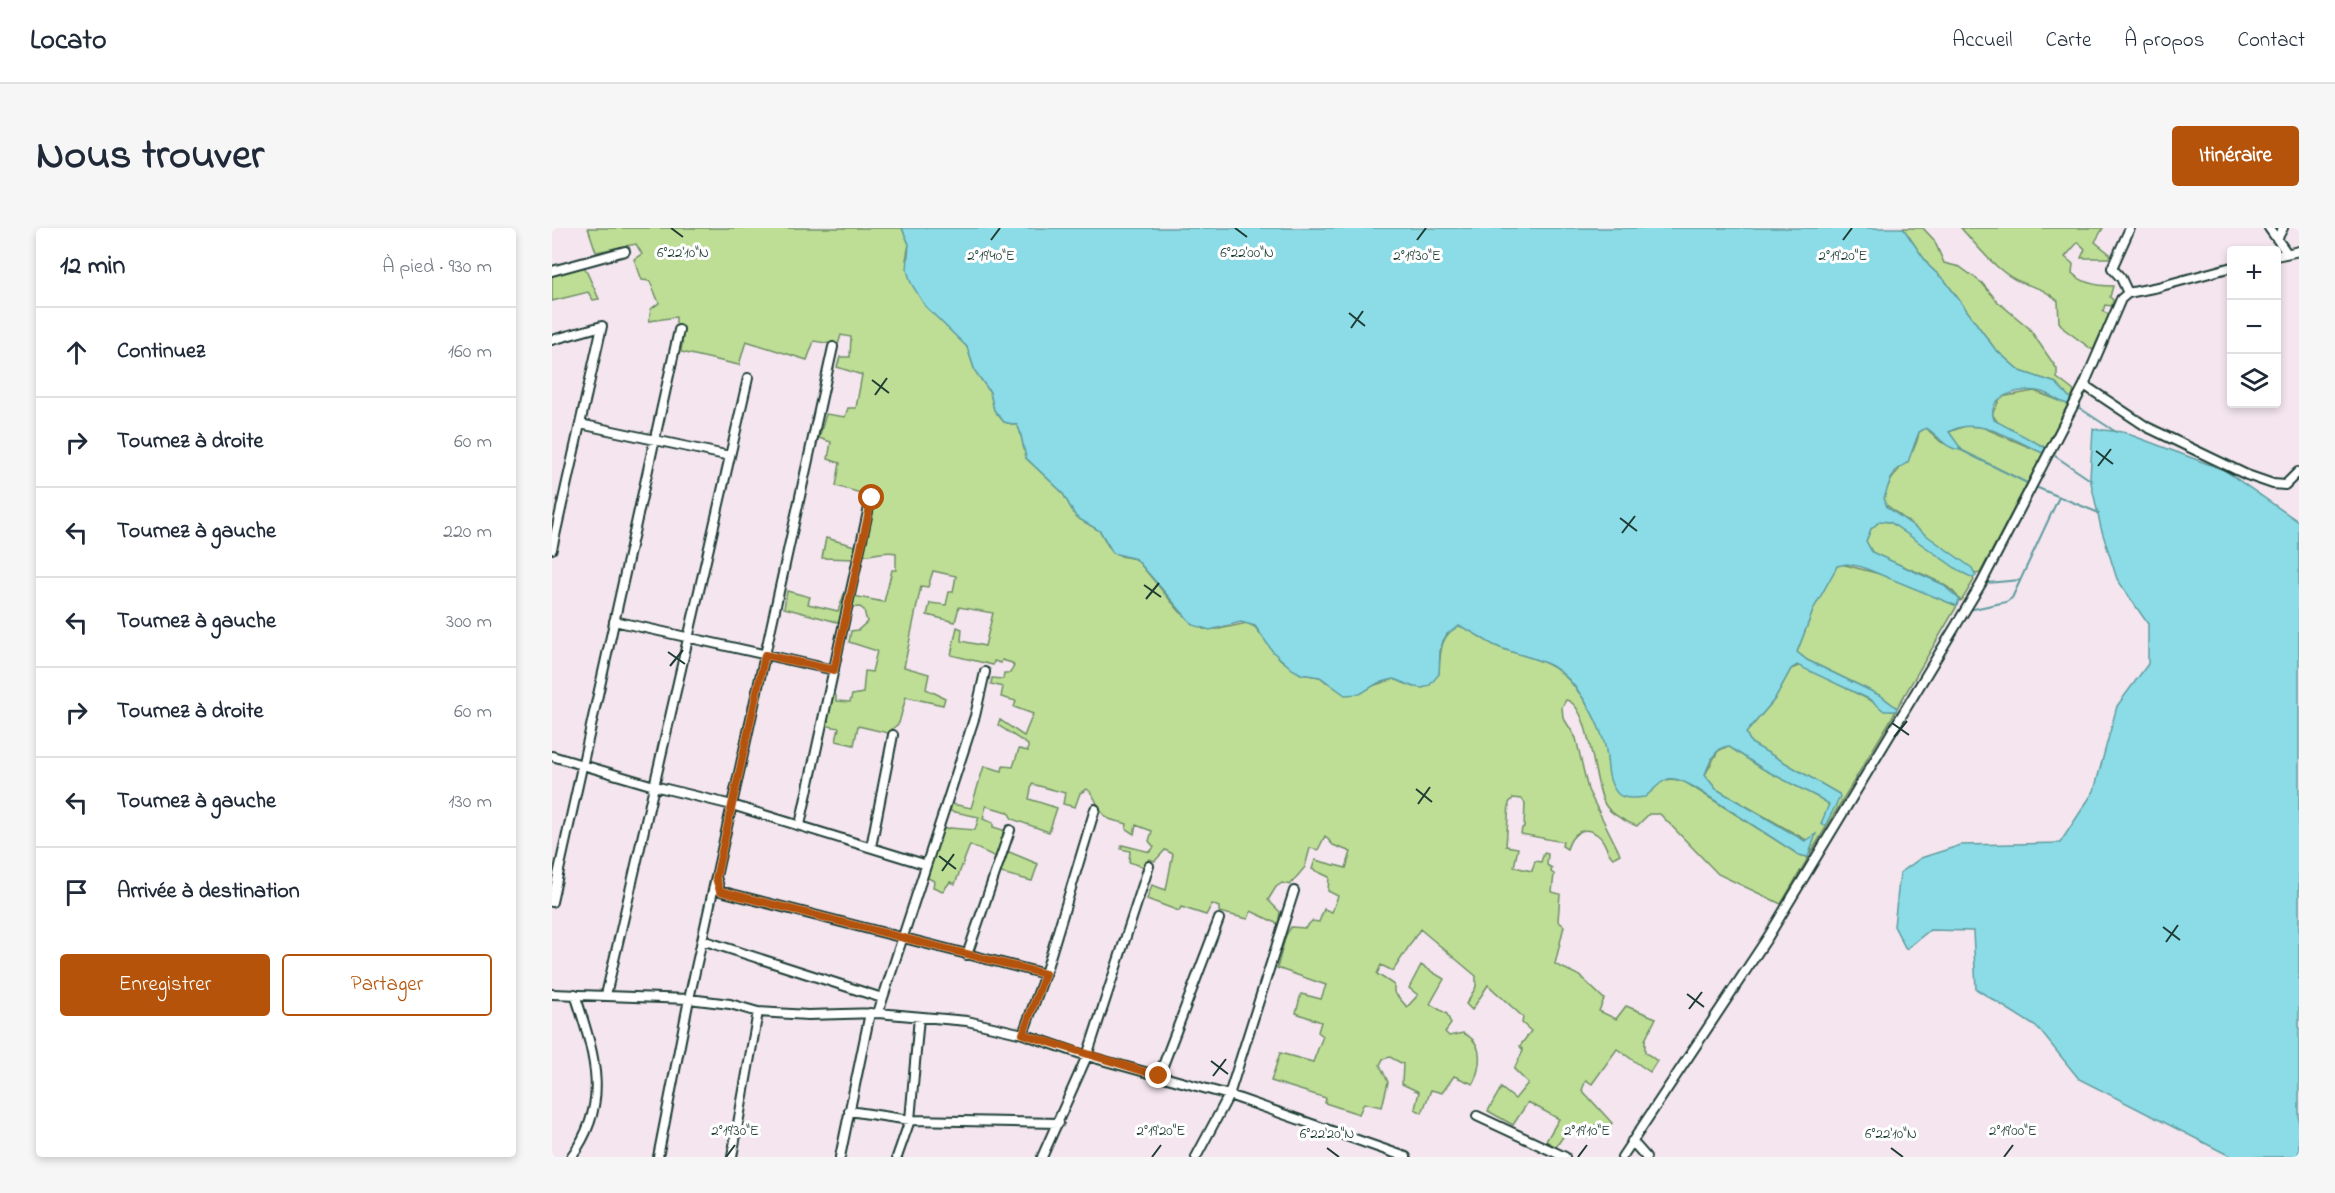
<!DOCTYPE html>
<html lang="fr">
<head>
<meta charset="utf-8">
<style>
	body { margin:0; font-family:"Indie Flower",sans-serif; background:#f6f6f7; color:#1f2937 }
	.controls { position:absolute; right:18px; top:18px; display:grid; overflow:hidden; border-radius:6px; box-shadow:0 3px 9px #0003 }
	.controls button { width:54px; height:54px; display:grid; place-items:center; padding:0; border:0; border-bottom:2px solid #e0e1e3; background:#fff; color:#1f2937; font:30px sans-serif }
	.stop { position:absolute; width:18px; height:18px; margin:-14px; border:4px solid #b45309; border-radius:50%; background:#fff }
	.stop.end { background:#b45309; border-color:#fff; box-shadow:0 2px 6px #0008 }
	.list { margin:0; padding:0; list-style:none }
	h2 { display:flex; justify-content:space-between; align-items:center; height:78px; margin:0; padding:0 24px; font-size:26px }
	h2 small { font-size:20px; font-weight:400; color:#747a83 }
	.list li { display:grid; grid-template-columns:39px 1fr auto; gap:18px; align-items:center; box-sizing:border-box; height:90px; padding:0 24px; border-top:2px solid #e0e1e3 }
	.list b { display:block; font-size:22px; white-space:nowrap }
	.list em { font-size:20px; font-style:normal; color:#747a83 }
	.actions { display:flex; gap:12px; padding:18px 24px }
	.actions a { flex:1; padding:14px 0; border:2px solid #b45309; border-radius:6px; text-align:center; font-size:21px; color:#b45309 }
	.actions .main { background:#b45309; color:#fff }
	.icon { flex:none; width:33px; height:33px; fill:none; stroke:currentColor; stroke-width:2; stroke-linecap:round; stroke-linejoin:round }
	.map { position:relative; flex:none; width:1747px; height:929px; overflow:hidden; border-radius:6px }
	header { display:flex; align-items:center; gap:36px; box-sizing:border-box; height:84px; padding:0 30px; background:#fff; border-bottom:2px solid #e0e1e3 }
	header strong { font-size:28px }
	nav { display:flex; gap:33px; margin-inline-start:auto; font-size:21px }
	.intro { display:flex; align-items:center; justify-content:space-between; box-sizing:border-box; height:144px; padding:0 36px }
	h1 { margin:0; font-size:42px }
	.button { padding:15px 27px; border-radius:6px; background:#b45309; color:#fff; font-size:21px; font-weight:700 }
	main { display:flex; gap:36px; padding:0 36px }
	aside { flex:1; background:#fff; border-radius:6px; box-shadow:0 3px 9px #0003 }
	.map>svg:first-child { display:block }
</style>
</head>
<body>
<header>
<strong>Locato</strong>
<nav><a>Accueil</a><a>Carte</a><a>À propos</a><a>Contact</a></nav>
</header>
<div class="intro"><h1>Nous trouver</h1><a class="button">Itinéraire</a></div>
<main>
<aside>
<h2>12 min<small>À pied · 930 m</small></h2>
<ul class="list">
<li><svg class="icon" aria-label="ahead" viewBox="0 0 24 24"><path d="M12 20V5M6 11l6-6 6 6"/></svg><div><b>Continuez</b></div><em>160 m</em></li>
<li><svg class="icon" aria-label="right" viewBox="0 0 24 24"><path d="M7 20v-9h11M14 6l5 5-5 5"/></svg><div><b>Tournez à droite</b></div><em>60 m</em></li>
<li><svg class="icon" aria-label="left" viewBox="0 0 24 24"><path d="M17 20v-9H6M10 6l-5 5 5 5"/></svg><div><b>Tournez à gauche</b></div><em>220 m</em></li>
<li><svg class="icon" aria-label="left" viewBox="0 0 24 24"><path d="M17 20v-9H6M10 6l-5 5 5 5"/></svg><div><b>Tournez à gauche</b></div><em>300 m</em></li>
<li><svg class="icon" aria-label="right" viewBox="0 0 24 24"><path d="M7 20v-9h11M14 6l5 5-5 5"/></svg><div><b>Tournez à droite</b></div><em>60 m</em></li>
<li><svg class="icon" aria-label="left" viewBox="0 0 24 24"><path d="M17 20v-9H6M10 6l-5 5 5 5"/></svg><div><b>Tournez à gauche</b></div><em>130 m</em></li>
<li><svg class="icon" aria-label="arrive" viewBox="0 0 24 24"><path d="M6 21V4h12l-3 4 3 4H6"/></svg><div><b>Arrivée à destination</b></div></li>
</ul>
<div class="actions"><a class="main">Enregistrer</a><a>Partager</a></div>
</aside>
<div class="map">
<svg width="1747" height="929" viewBox="0 0 1747 929">
	<rect width="100%" height="100%" fill="#f4e5ef"/>
	<filter id="ink" filterUnits="userSpaceOnUse"><feTurbulence type="fractalNoise" baseFrequency=".0167" numOctaves="2"/><feDisplacementMap in="SourceGraphic" scale="12" xChannelSelector="R" yChannelSelector="G"/><feConvolveMatrix kernelMatrix="1 2 1 2 8 2 1 2 1" color-interpolation-filters="sRGB"/></filter>
	<g filter="url(#ink)">
		<path fill="#bede96" stroke="#6e8e65" stroke-width="1.5" d="M36,0H350L357,16L354,32L415,119L423,143L438,164L442,182L452,194L465,197L468,203L474,230L510,264L524,289L548,303L556,318L569,328L584,331L628,384L651,401H667L695,395L703,399L728,431L749,446L768,449L774,454L820,458L842,451L854,456L887,446C888,428 887,406 907,398C920,402 931,412 944,418C962,426 984,429 1001,439C1022,451 1046,490 1053,514C1058,534 1052,556 1071,569L1100,563C1110,550 1118,549 1133,554L1247,627L1256,629L1255,632L1229,676L1166,646L1108,586H1097L1085,598C1076,595 1059,586 1054,578C1041,559 1039,477 1014,472L1010,479L1011,489L1024,510L1036,562L1068,626L1061,630C1054,624 1054,615 1048,609C1033,595 1020,605 1015,621L1010,618L1011,614L969,606L970,600L972,599L973,575L970,571L961,570L957,575L954,618L966,620L962,639L980,643L983,633L989,634L992,625L996,626L995,637L1000,640L999,644L1002,646L1000,664L1008,666L1006,693L1012,698L1003,736L1028,748L1052,771L1047,783L1064,791L1074,778L1104,790L1093,812V824L1105,833L1098,844L1065,821L1040,856L1034,852L1030,862L1060,895L1055,902L1045,895L1036,909L1019,897L1004,919L994,913L1007,891L976,874L961,897L936,883L949,860L963,871L976,855L962,841L971,823L968,818L979,803L970,795L971,789L936,757L920,782L914,776L924,759V748L868,701L841,743L829,737L825,746L842,757V764L855,779L866,767L857,760L869,737L892,751L878,776L895,786L899,796L893,804L897,808L911,805C933,815 929,838 921,856L902,848L890,865L879,862L870,885L863,881L867,864L850,856L851,836L838,829L831,831L828,837L836,854L830,879L812,875L807,886L773,875L774,870L719,853L728,825L761,834L771,808L766,804L769,794L744,785L749,766L769,771L774,757L725,740L734,707L739,699L753,700L760,693L767,694L772,681L780,684L786,668L776,663L777,649L760,641L763,632L794,640L799,624L781,617L773,608L766,622L758,620L753,639L738,657L730,655L724,659L716,672L728,684L726,696L699,683L696,691L667,684V679L660,676L654,687L629,679L627,683L595,671L600,657L614,662L621,626L613,622L603,633L597,631L592,639L577,634L578,623L569,621L570,617L598,624L602,619L597,613L600,603L584,597L582,606L574,601L575,596C569,594 561,593 555,590C545,583 545,568 535,561L528,565L523,579L511,576L513,565L480,556L477,571L505,580L497,604L460,591L456,584L434,578L431,591L441,595V599L451,602L450,621L486,636L480,653L449,645L444,629L418,617L403,656L398,654L391,663L381,659L382,653L372,648L390,602L398,600L423,602L427,589L398,583L400,576L419,580L432,538L450,543L451,538L461,539L467,521L476,523V517L446,497L448,492L472,508L481,486L462,479L464,473L449,469L451,459L439,456L440,450L451,451L452,445H458L462,438L460,435L450,432L449,435L442,433L441,437L399,427L405,399L410,401L409,413L433,418L441,385L407,379L403,394L375,387L378,375L394,377L397,364H401L404,348L381,343L376,359L369,358L352,439L377,446L374,461L393,470L391,477L354,469L347,495L336,505L306,498L302,517L284,513L287,500L267,496L276,450L282,451L280,466L284,468V473L298,474L300,467L311,465L313,443L320,444L325,423L297,414L299,403L306,402L315,394L312,382L308,379L293,380L289,395L232,380L235,363L258,369L256,376L286,383L292,366L332,374L340,342H344V325C331,322 320,328 305,328L303,331L270,330L274,310L303,318L323,269L284,258L288,235L276,231L279,214L267,210L274,186L293,189L296,180H304L310,147L285,139L288,129H298L299,109L289,107L286,117L262,113L255,132L194,113L187,137L129,124L132,99L124,97V89L97,93L99,81L107,75L98,53L90,52L82,31L90,26L84,16L44,24Z
			M1351,0H1371L1382,12L1392,35L1408,39L1430,55L1446,74L1477,100L1505,141V150L1522,163L1519,171L1504,155L1468,143L1443,121L1394,54L1377,38Z
			M1409,0H1551L1543,14L1558,26L1557,30H1529L1533,21L1526,14L1513,29L1521,36L1520,45C1531,56 1546,58 1561,58L1558,69L1561,72L1560,78L1553,77L1551,83L1557,87L1541,122L1512,101L1507,94L1506,73C1491,59 1481,60 1464,52C1443,41 1425,18 1409,0Z
			M32,38L47,71L41,72L36,64L0,73V48Z
			M1482,163L1516,176L1494,220L1447,196L1440,186L1449,169Z
			M1413,198L1430,199L1491,225L1428,345L1424,346L1332,275C1333,244 1363,235 1367,204L1374,200L1389,214L1409,222L1397,204Z
			M1328,293L1338,294L1421,350L1422,352L1410,372L1408,373C1398,350 1342,338 1320,324L1314,313L1319,301Z
			M1289,336L1332,347L1405,378L1345,480L1329,468L1255,432L1245,424L1262,380L1285,338Z
			M1249,437L1339,483H1344L1258,626L1260,616L1256,613L1164,561L1153,547L1166,523L1176,518L1211,541L1275,574L1277,579L1287,566L1199,515L1194,505L1222,472L1239,441Z"/>
		<path fill="#8bdce7" stroke="#609c9f" stroke-width="1.5" d="M350,0H1351L1377,38L1394,54L1443,121L1468,143L1504,155L1519,171L1516,176C1506,174 1500,167 1490,164C1472,159 1433,166 1442,192L1494,220L1491,225C1465,214 1425,186 1397,204L1410,222C1393,222 1387,207 1374,200L1367,204L1356,234L1344,242L1338,253L1332,270L1335,279L1420,340L1424,348L1421,350L1409,344L1338,294L1328,293L1319,301L1314,313L1320,324L1326,327L1390,356L1407,371L1405,378L1310,339L1295,336L1285,338L1283,342L1262,380L1245,424L1255,432L1329,468L1345,480L1344,483H1332L1319,472L1245,437L1239,441L1222,472L1194,505L1199,515L1287,566L1288,569L1273,598L1269,596L1277,576L1269,571L1211,541L1176,518C1163,520 1157,535 1153,547L1164,561L1253,613L1264,606L1256,629L1247,627L1142,559C1114,543 1113,552 1093,569C1086,570 1072,572 1066,566C1052,550 1058,532 1052,514C1044,488 1024,452 1000,438C983,429 961,426 944,418C931,412 920,402 907,398L895,406L891,413L888,423L887,446L878,457L871,460L862,459L842,451L826,455L808,466L793,467L768,449L749,446L740,441L721,424L703,398L689,394L658,402L641,397L584,331L561,325L548,303L524,289L510,264L474,230L468,203L465,197L452,194L442,182L438,164L423,143L415,119L373,78L359,55L355,42L357,16Z
			M1541,201L1571,204L1672,242L1747,294V929H1680L1527,851L1486,800L1424,761L1421,703L1378,702L1354,721L1342,698L1348,645L1369,630L1409,617L1508,615L1542,563L1565,478L1596,436V396L1565,351L1549,300L1538,250Z"/>
		<g fill="none" stroke-linecap="round" stroke-linejoin="round">
			<path stroke="#609c9f" stroke-width="2" d="M1526,179L1564,204
				M1407,221L1475,255
				M1503,228L1540,253
				M1486,260L1547,285
				M1435,355L1468,352
				M1417,382L1454,374L1460,370L1507,269"/>
			<g stroke="#1f3d34" stroke-width="12">
				<path id="minor" d="M1717,0L1735,25
					M1725,11L1731,0
					M1724,28L1747,23
					M0,43L73,23
					M1576,65L1569,50L1560,40L1578,0
					M0,112L50,98L0,321
					M1532,157L1595,199L1695,247L1721,256L1733,257L1746,244
					M28,196L178,228
					M62,393L282,442
					M0,528L102,558L180,577L372,636
					M248,597L319,270
					M319,619L341,507
					M165,652L168,663L493,746
					M0,674L127,102
					M150,712L330,770
					M415,727L458,602
					M0,766L137,771L178,776L206,784L256,787L326,785L415,793L471,806L535,828L677,867L854,929
					M54,767L196,150
					M326,785L423,488L433,444
					M471,806L493,746L543,581
					M607,848L667,691
					M297,883L358,892L507,895
					M925,888L1013,929
					M1080,913L1094,929
					M19,929C60,874 42,826 23,766
					M106,929L137,771L281,119
					M180,929L206,784
					M288,929L318,785
					M345,929L358,892L367,789
					M490,929L535,828L597,638
					M644,929L677,867L742,663
					M1070,929L1216,709L1429,356L1532,157L1569,71L1576,65L1606,59L1680,39"/>
			</g>
			<use href="#minor" stroke="#fff" stroke-width="8"/>
		</g>
	</g>
	<g fill="none" stroke-linecap="round" stroke-linejoin="round" filter="url(#ink)">
		<path stroke="#b45309" stroke-width="8" d="M320,270L282,442L213,427L164,650L168,663L493,746L471,806L607,848"/>
	</g>
	<path fill="none" stroke="#1f3d34" stroke-width="2" d="M119,0L131,9M683,0L695,9M439,12L448,0M865,12L874,0M1291,12L1300,0M797,85L813,98M799,100L811,83M320,152L337,165M323,167L335,150M1544,223L1561,236M1546,238L1559,221M1068,290L1085,303M1070,305L1083,288M592,357L609,369M594,371L607,355M116,424L133,436M118,438L131,422M1340,495L1357,507M1342,509L1355,493M864,561L880,574M866,576L878,559M387,628L404,641M390,643L402,626M1611,699L1628,712M1614,714L1626,697M1135,766L1152,779M1137,781L1150,764M659,833L676,846M661,848L674,831M775,920L787,929M1339,920L1351,929M174,929L183,917M600,929L609,917M1026,929L1035,917M1452,929L1461,917"/>
	<g font-size="15" text-anchor="middle" fill="#1f3d34" stroke="#fff" stroke-width="6" stroke-linejoin="round" paint-order="stroke">
		<text x="131" y="29">6°22'10"N</text>
		<text x="695" y="29">6°22'00"N</text>
		<text x="439" y="32">2°19'40"E</text>
		<text x="865" y="32">2°19'30"E</text>
		<text x="1291" y="32">2°19'20"E</text>
		<text x="183" y="907">2°19'30"E</text>
		<text x="609" y="907">2°19'20"E</text>
		<text x="1035" y="907">2°19'10"E</text>
		<text x="1461" y="907">2°19'00"E</text>
		<text x="775" y="910">6°22'20"N</text>
		<text x="1339" y="910">6°22'10"N</text>
	</g>
</svg>
<div class="controls">
<button>+</button>
<button>−</button>
<button><svg class="icon" aria-label="layers" viewBox="0 0 24 24"><path d="M12 4l9 5-9 5-9-5zM3 14l9 5 9-5"/></svg></button>
</div>
<div class="stop" style="left:320px;top:270px"></div>
<div class="stop end" style="left:607px;top:848px"></div>
</div>
</main>
</body>
</html>
